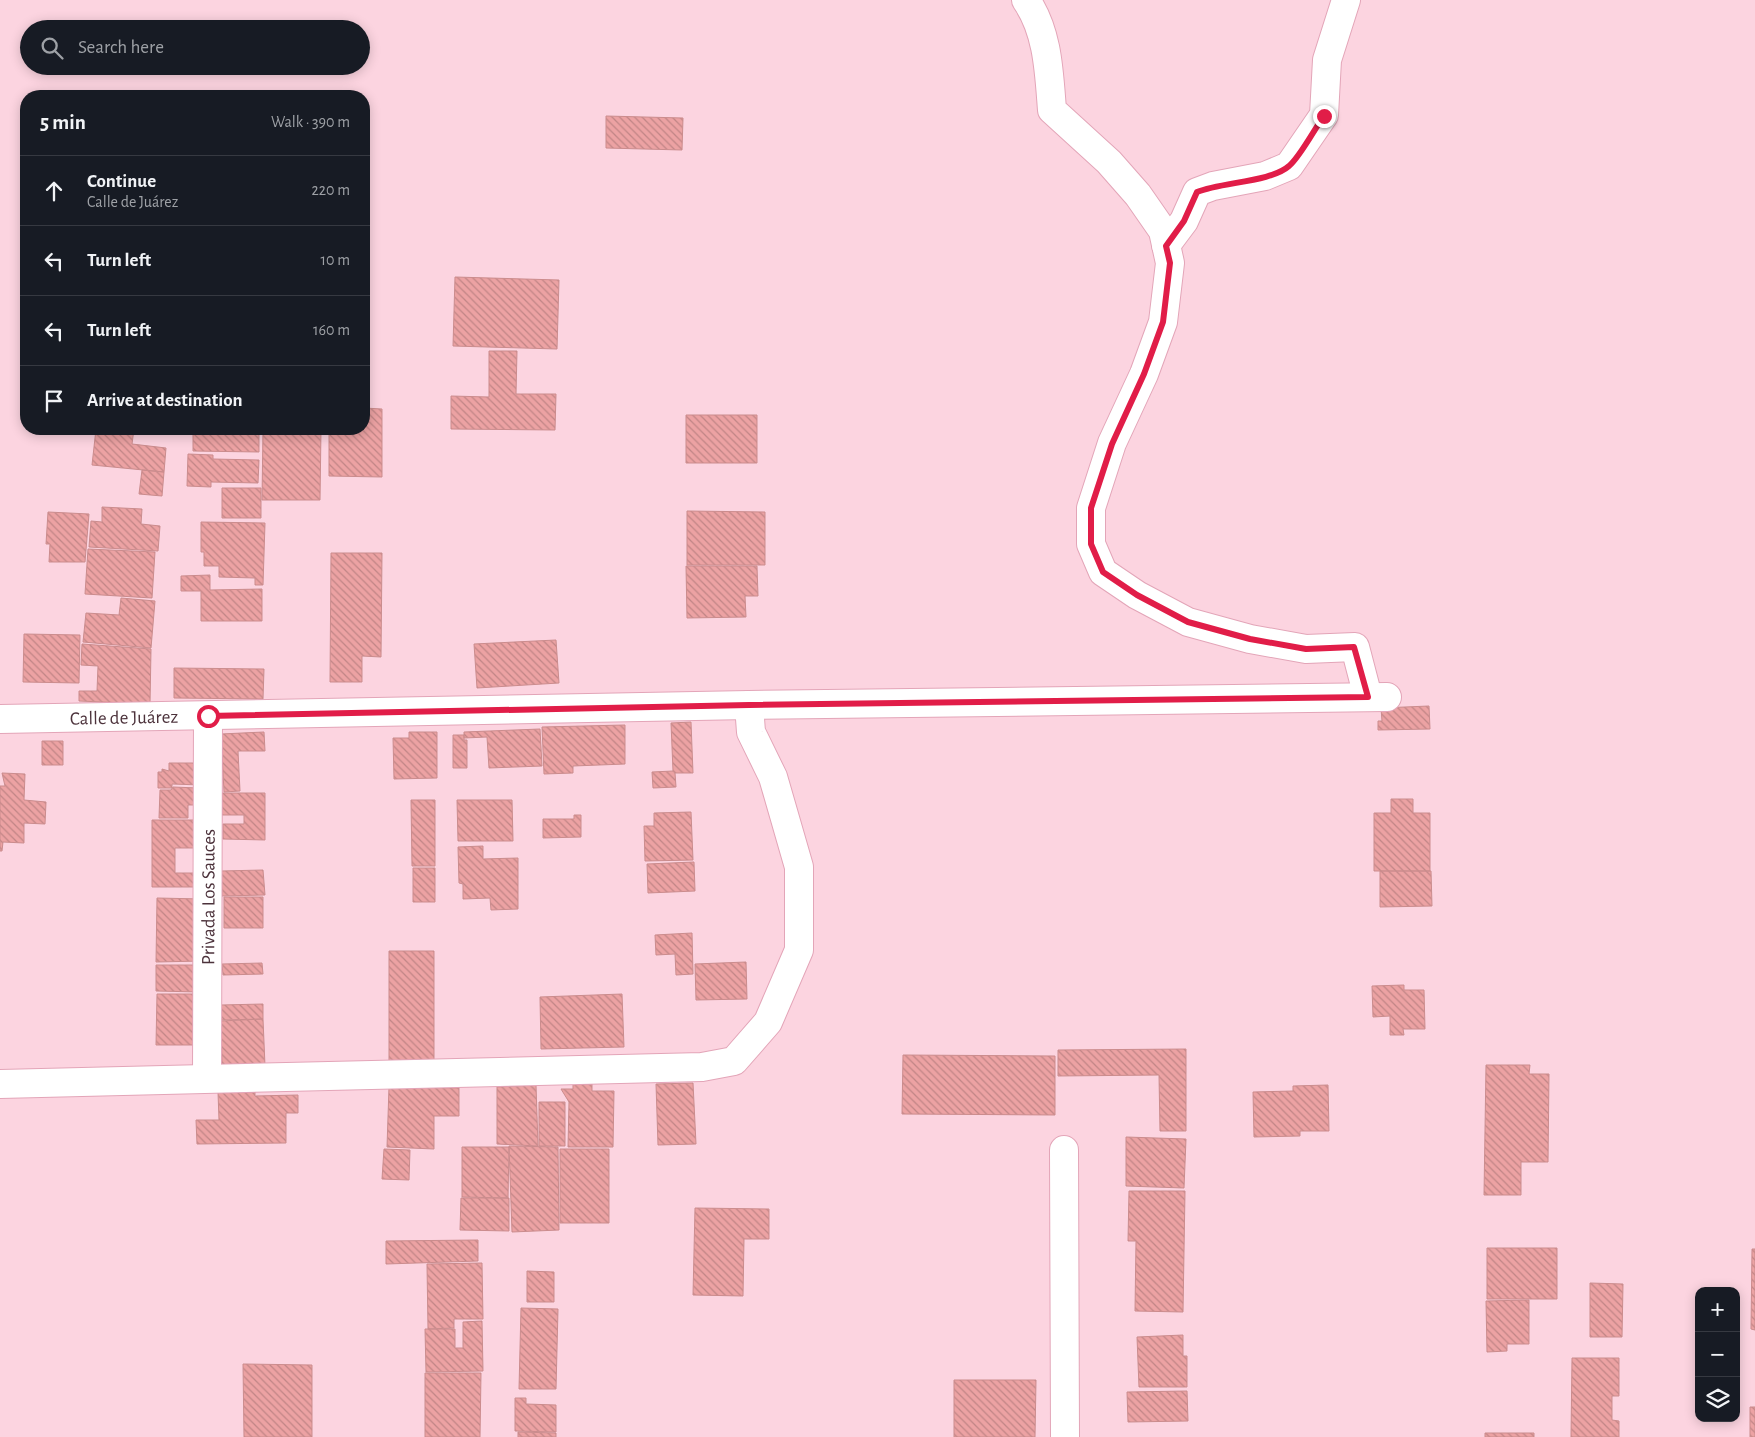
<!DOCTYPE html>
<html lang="en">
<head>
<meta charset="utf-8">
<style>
	body { margin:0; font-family:"Alegreya Sans",sans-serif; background:#20242c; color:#f1f3f6 }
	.controls { position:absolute; right:15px; bottom:15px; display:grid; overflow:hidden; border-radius:10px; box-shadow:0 2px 12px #0003 }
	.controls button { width:45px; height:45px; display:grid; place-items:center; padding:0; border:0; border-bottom:1px solid #363941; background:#171b24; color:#f1f3f6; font:25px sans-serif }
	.stop { position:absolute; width:15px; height:15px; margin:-11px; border:4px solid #e11d48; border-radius:50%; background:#fff }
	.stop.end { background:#e11d48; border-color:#fff; box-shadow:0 1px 5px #0008 }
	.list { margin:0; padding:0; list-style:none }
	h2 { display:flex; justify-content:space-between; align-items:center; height:65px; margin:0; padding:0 20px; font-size:21px }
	h2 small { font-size:16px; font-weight:400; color:#9ea1a6 }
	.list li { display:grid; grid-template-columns:32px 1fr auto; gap:15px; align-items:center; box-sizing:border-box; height:70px; padding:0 20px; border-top:1px solid #363941 }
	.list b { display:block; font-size:19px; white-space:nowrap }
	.list p { margin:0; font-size:16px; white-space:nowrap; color:#9ea1a6 }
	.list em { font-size:16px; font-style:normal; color:#9ea1a6 }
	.icon { flex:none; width:28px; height:28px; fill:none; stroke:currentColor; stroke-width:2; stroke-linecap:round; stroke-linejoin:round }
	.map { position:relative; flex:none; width:1755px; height:1437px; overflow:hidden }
	.search { position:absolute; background:#171b24; box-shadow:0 2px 12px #0003; left:20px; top:20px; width:350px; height:55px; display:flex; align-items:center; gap:12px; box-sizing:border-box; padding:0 18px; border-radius:28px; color:#9ea1a6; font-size:19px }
	.panel { position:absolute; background:#171b24; box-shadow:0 2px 12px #0003; left:20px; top:90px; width:350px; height:345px; border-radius:20px }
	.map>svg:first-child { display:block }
</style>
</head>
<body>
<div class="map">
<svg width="1755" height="1437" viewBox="0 0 1755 1437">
	<defs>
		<pattern id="building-back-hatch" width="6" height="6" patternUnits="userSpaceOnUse" patternTransform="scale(1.25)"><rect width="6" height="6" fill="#eca2a3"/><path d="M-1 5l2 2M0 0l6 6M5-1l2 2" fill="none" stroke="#c18586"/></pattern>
	</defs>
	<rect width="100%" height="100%" fill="#fcd4e0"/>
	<path fill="url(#building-back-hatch)" stroke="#cb8c8d" d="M606,116L683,118L682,150L606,148Z
		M455,277L559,280L557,349L453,346Z
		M489,351H517L516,394H556L555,430L451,429V396L489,397Z
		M364,408L382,409V477L329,476V429H364Z
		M686,415H757V463H686Z
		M96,429H134L132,444L166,448L164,472L92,465Z
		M193,429H259V452L193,451Z
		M263,429H321L320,500H262Z
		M188,454L213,455V459L259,460L258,483L211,482V487L187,486Z
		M142,470L164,472L162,496L139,494Z
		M222,488H261V518H222Z
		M102,507L142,509L141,524L160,526L158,551L89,547L91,521L102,522Z
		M687,511L765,512V565H687Z
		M48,512L89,514L85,562H49L50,544H46Z
		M201,522L265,523L263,585H255V578L219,577V566H204V552H201Z
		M88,549L155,552L152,598L85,594Z
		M331,553H382L381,657L362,656V682H330Z
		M686,566H757L758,596H745L746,617L687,618Z
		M210,575V590L262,589V621H201V591H181V576Z
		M121,598L155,601L151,648L83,642L86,613L119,615Z
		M24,634L80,635L79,683L23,682Z
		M556,640L559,683L477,688L474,644Z
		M82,644L151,649L150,704L79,701V691H97L98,666L81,665Z
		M174,668L264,669L263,699L174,698Z
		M1429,706L1430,729L1378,730V721H1382L1381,708Z
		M691,722L693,773H675L676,787L653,788L652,772L673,771L671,723Z
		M625,725V764L573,766V773L544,774L542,727Z
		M540,729L542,766L489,768L487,737L464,738V732Z
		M264,732L265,751H238L240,791L224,792L221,734Z
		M409,732H437V778L394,779L393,738H409Z
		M453,735H464V740H467V768H453Z
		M42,741H63V765H42Z
		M169,763H201V785L172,784V788H158V772H162V769L169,771Z
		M2,773L25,774L24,800L46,802L45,824L24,823V843L3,842L2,851H0V786H5Z
		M173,787L198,788V805H188V818H159L160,790H171Z
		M221,793H265V840L223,839V824H244V815H221Z
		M1391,799H1413V813H1430V871H1374V813H1391Z
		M411,800H435V866H412Z
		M457,800H512L513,841H458Z
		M691,812L693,860L645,861L644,826H654V813Z
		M574,815H581V837L543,838V819H574Z
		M152,820H196V848H175V873H196V887H152Z
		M483,846V859L518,858V909L491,910L490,898L463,899V884L459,883L458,847Z
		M694,862L695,891L648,893L647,864Z
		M413,868H435V902H413Z
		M263,870L265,895L222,896L221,871Z
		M1380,871H1431L1432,906L1380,907Z
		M224,897H263V928H224Z
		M157,898L202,899V961L156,962Z
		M692,933L693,974L676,975L675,954L656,955L655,935Z
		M389,951H434V1061H389Z
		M746,962L747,999L696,1000L695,964Z
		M262,963L263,974L223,975L222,964Z
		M156,965H199V992L156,991Z
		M1404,985V990H1424L1425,1029H1403L1404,1035H1390V1016L1373,1017L1372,986Z
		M157,994H198L197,1045H156Z
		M622,994L624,1047L541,1049L540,997Z
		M263,1004V1019L221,1020V1005Z
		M263,1019L265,1066L222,1067L221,1021Z
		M1186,1049V1131H1160L1159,1075L1058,1076V1050Z
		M903,1055L1055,1056V1115L902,1114Z
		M1486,1065H1530L1529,1074H1549L1548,1162H1521V1195H1484Z
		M693,1083L696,1144L658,1145L656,1084Z
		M573,1084H592V1091H614L613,1147H568L569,1102L561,1089H573Z
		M536,1085L538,1146L497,1144V1087Z
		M1328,1085L1329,1131H1300V1136L1254,1137L1253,1092L1293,1091V1086Z
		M389,1087L459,1088V1116H434V1149L387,1147Z
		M218,1092H255V1096L298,1095V1113H286V1143L197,1144L196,1120H219Z
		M539,1102H565V1146H539Z
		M1126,1137L1186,1139L1184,1188L1126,1186Z
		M509,1146L558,1147L559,1230L512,1232Z
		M462,1147H509L508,1198L462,1197Z
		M384,1149L410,1150L409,1180L382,1179Z
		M560,1149H609V1223H560Z
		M1129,1191H1185L1183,1312L1135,1311L1136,1241H1128Z
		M461,1198H509V1231L460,1230Z
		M695,1208L769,1209V1239H744L743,1296L693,1295Z
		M478,1240V1261L386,1264V1241Z
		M1487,1248H1557V1299H1487Z
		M1752,1249H1755V1330L1751,1329Z
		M482,1263L483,1319H454V1328L428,1329L427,1264Z
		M527,1271L554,1272V1302H527Z
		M1590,1283L1623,1284L1622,1337H1590Z
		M1529,1300V1344H1507V1351L1487,1352L1486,1301Z
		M521,1308L558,1309L556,1389H519Z
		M482,1321L483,1371L426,1372L425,1329H455V1348H463V1322Z
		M1183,1335V1356H1187V1387H1139L1137,1337Z
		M1572,1358H1619V1396H1612V1420L1619,1421V1437H1571Z
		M243,1364L312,1365V1437H244Z
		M425,1373H481L480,1437H425Z
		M954,1380H1036L1035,1437H954Z
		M1187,1391L1188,1421L1128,1422L1127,1392Z
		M515,1398H526V1404L556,1405V1432L515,1431Z
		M1750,1407H1755V1437H1750Z
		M518,1432L556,1433V1437H518Z
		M1485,1433H1534V1437H1485Z"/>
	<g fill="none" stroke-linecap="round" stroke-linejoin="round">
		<g stroke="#e3a5b8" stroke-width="30">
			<g id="minor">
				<path d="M1026,0C1048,32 1049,72 1052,110L1109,162L1138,195L1163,231L1170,263L1163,322L1144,374L1112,443L1091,508V544L1103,572L1137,595L1188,622L1250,639L1306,649L1355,647L1368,697"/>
				<path d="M1166,245L1184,221L1197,192L1213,186L1265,176L1289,166L1324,115L1327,60L1346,0"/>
				<path id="s1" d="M0,719L749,705L1387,697"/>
				<path id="s2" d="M207,1078L208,716"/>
				<path d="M0,1084L702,1067L734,1061L768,1022L799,950V867L773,777L751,732L749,705"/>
				<path d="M1064,1150L1065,1437"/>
			</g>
		</g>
		<use href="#minor" stroke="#fff" stroke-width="28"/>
	</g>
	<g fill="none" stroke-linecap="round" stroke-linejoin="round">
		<path stroke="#e11d48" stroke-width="6" d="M208,716L749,705L1368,697L1354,647L1306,649L1250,639L1188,622L1137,595L1103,572L1091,544V508L1112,444L1144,374L1163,322L1170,263L1166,246L1184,221L1197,192C1222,182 1271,182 1289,166C1300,157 1315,128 1324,116"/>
	</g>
	<g text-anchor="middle" stroke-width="5" stroke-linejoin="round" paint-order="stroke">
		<g font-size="19" fill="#4c323b" stroke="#f7e9ed">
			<text dy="7" stroke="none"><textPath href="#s1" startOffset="124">Calle de Juárez</textPath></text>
			<text dy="7" stroke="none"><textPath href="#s2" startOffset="181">Privada Los Sauces</textPath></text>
		</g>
	</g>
</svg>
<div class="controls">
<button>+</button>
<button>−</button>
<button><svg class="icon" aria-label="layers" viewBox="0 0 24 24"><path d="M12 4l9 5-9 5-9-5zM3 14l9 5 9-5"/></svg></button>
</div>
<div class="stop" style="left:208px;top:716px"></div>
<div class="stop end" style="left:1324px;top:116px"></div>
<div class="search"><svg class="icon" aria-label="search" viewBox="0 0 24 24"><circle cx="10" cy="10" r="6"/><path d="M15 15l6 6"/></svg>Search here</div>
<section class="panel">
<h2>5 min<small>Walk · 390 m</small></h2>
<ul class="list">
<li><svg class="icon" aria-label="ahead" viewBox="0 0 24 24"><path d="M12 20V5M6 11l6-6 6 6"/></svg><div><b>Continue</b><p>Calle de Juárez</p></div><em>220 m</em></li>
<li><svg class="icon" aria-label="left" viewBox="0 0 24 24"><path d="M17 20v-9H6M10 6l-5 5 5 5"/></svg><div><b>Turn left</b></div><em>10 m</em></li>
<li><svg class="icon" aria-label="left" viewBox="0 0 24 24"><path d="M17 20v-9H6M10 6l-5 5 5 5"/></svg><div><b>Turn left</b></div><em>160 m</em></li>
<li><svg class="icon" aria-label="arrive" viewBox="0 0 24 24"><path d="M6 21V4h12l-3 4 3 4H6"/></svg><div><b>Arrive at destination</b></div></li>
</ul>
</section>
</div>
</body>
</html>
